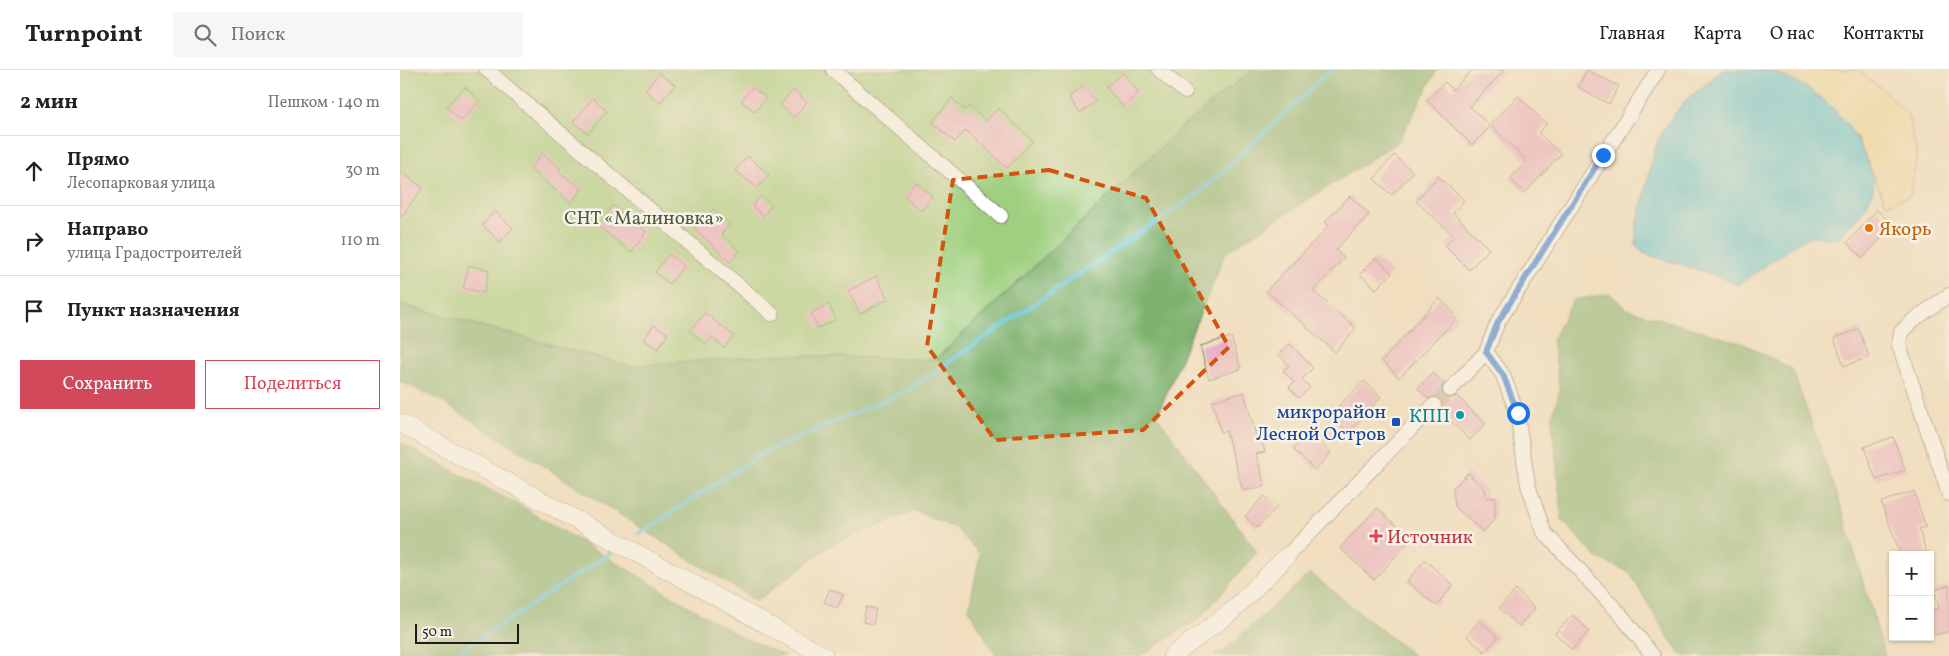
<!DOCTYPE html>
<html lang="ru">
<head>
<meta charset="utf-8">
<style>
	body { margin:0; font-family:Vollkorn,serif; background:#f6f6f6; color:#222 }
	.controls { position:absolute; right:15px; bottom:15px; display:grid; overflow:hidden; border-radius:0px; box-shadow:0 1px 4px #0004 }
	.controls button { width:45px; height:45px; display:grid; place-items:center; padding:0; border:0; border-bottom:1px solid #e0e0e0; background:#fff; color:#222; font:25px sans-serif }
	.scale { position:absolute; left:15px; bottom:12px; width:104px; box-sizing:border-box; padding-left:5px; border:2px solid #1c1c1c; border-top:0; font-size:14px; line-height:18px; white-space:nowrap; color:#1c1c1c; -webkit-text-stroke:4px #f7f3e8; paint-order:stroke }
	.stop { position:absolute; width:15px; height:15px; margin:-11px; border:4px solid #1a73e8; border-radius:50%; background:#fff }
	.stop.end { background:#1a73e8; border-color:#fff; box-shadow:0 1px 5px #0008 }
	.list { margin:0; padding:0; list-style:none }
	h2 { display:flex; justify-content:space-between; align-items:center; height:65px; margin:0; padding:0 20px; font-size:21px }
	h2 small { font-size:16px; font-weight:400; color:#767676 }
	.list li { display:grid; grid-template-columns:32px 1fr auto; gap:15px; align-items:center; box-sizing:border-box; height:70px; padding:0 20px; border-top:1px solid #e0e0e0 }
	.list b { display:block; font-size:19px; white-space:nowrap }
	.list p { margin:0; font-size:16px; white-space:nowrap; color:#767676 }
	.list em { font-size:16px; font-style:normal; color:#767676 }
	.actions { display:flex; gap:10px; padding:15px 20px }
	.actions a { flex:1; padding:11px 0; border:1px solid #d1495b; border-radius:0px; text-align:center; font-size:18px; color:#d1495b }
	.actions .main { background:#d1495b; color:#fff }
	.icon { flex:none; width:28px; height:28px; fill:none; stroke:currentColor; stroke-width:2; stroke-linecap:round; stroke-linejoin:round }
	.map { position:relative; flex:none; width:1549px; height:586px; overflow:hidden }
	header { display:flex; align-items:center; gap:30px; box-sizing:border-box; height:70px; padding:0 25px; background:#fff; border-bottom:1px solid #e0e0e0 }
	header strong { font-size:24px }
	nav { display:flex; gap:28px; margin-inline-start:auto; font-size:18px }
	.search { width:350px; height:45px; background:#f6f6f6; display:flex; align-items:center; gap:12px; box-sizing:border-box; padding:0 18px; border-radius:0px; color:#767676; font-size:19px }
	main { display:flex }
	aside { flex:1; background:#fff }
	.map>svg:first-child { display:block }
</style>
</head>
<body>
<header>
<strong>Turnpoint</strong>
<div class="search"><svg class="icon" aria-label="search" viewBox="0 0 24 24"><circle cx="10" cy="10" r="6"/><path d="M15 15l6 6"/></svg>Поиск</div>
<nav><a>Главная</a><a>Карта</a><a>О нас</a><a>Контакты</a></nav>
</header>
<main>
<aside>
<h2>2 мин<small>Пешком · 140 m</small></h2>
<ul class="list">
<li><svg class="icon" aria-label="ahead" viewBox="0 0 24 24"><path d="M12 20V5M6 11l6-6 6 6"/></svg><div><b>Прямо</b><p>Лесопарковая улица</p></div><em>30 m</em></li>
<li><svg class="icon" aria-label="right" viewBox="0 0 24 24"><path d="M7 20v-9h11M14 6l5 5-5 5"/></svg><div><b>Направо</b><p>улица Градостроителей</p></div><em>110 m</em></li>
<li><svg class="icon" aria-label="arrive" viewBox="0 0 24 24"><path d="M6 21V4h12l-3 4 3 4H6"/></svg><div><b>Пункт назначения</b></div></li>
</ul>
<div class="actions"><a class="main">Сохранить</a><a>Поделиться</a></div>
</aside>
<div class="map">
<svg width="1549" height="586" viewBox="0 0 1549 586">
	<rect width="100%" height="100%" fill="#f7f3e8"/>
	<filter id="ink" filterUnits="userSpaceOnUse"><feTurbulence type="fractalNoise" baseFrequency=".02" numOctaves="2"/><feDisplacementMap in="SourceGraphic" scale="10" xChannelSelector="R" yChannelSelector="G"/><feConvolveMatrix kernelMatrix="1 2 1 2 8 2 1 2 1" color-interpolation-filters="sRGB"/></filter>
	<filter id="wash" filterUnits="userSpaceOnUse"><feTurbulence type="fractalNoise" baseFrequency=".0096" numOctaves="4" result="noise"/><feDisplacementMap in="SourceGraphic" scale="20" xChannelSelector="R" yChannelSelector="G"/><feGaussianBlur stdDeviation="1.12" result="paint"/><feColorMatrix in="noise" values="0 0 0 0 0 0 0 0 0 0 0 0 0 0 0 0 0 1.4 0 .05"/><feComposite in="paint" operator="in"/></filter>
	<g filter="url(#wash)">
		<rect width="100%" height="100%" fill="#f0debf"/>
		<path fill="#9ed07f" stroke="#5d764e" d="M0,0H852L783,56L535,290L382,285L229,296L0,234Z"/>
		<path fill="#7eb26e" stroke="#4d6745" d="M852,0H1037L998,72L826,182L757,346L857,482L801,547L740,586H596L569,539L580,484L555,458L515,441L431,475L356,531L38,329L0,311V234L229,296L382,285L535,290L783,56Z
			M1210,224L1227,239L1344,274L1392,299L1439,430L1485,586H1283L1268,567L1229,502L1197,488L1162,450L1152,348L1160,319L1152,270L1173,230Z
			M0,373L124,438L339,566L386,586H0Z
			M910,503L1013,585L1014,586H814L825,580Z"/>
		<path fill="#eeda9e" stroke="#857b5d" d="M1367,0H1458L1481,18L1508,45L1517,85L1510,126L1486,134L1456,66L1403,16Z"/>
		<path fill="#5fc8db" stroke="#3e727c" d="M1323,0C1337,0 1356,0 1369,1C1414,15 1447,44 1465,87C1470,96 1475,109 1473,120C1469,138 1449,155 1437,169L1413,166L1400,171L1338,215L1318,206L1243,183L1236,175V160L1255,78L1263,60L1285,31Z"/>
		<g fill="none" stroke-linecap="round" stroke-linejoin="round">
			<path stroke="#5fc8db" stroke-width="4.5" d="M239,464L363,383L506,321L802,121L931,0
				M53,586L212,482"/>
		</g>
		<g id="blocks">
			<path fill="#e9a9c6" d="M1072,0H1105L1070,36L1090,57L1072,75L1027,30L1045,12L1053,20Z
				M1187,0L1219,16L1209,34L1178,17Z
				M259,3L275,15L260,33L245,20Z
				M723,3L739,23L723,37L706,17Z
				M684,16L696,32L680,43L669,27Z
				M65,17L80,31L61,51L46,37Z
				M352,17L366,28L355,42L341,31Z
				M393,20L407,32L394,47L380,35Z
				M1118,26L1147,54L1138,63L1161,84L1125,123L1110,109L1127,91L1090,55Z
				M193,28L207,41L188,64L173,52Z
				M552,28L565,40L569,36L586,51L598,38L633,71L607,98L566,60L555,72L532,52Z
				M142,83L160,98L158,101L182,119L171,133L130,99Z
				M994,85L1013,102L992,125L974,109Z
				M348,86L369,105L357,118L335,100Z
				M0,101L23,118L0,148Z
				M1038,106L1064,130L1053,143L1089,179L1069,200L1045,176L1054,166L1016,131Z
				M516,112L533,127L521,141L504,126Z
				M361,126L372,135L363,146L352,136Z
				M950,126L969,144L936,180L944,188L913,221L956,258L935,282L866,221L929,156L925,152Z
				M213,136L246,162L231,182L198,156Z
				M313,139L330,154L321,164L340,181L330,192L295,159Z
				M1477,140L1493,155L1463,188L1447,173Z
				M95,141L113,158L100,172L82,155Z
				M269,184L284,196L269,214L255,202Z
				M976,188L992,203L976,219L960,204Z
				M69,195L89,200L84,223L63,218Z
				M476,206L488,229L460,244L448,221Z
				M1039,228L1058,247L999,308L982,291Z
				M429,234L436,250L418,258L411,243Z
				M305,243L334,266L324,278L312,267L306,274L290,261Z
				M254,255L268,264L258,279L243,270Z
				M1459,259L1469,287L1444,296L1434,268Z
				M831,267L841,299L809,309L800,276Z
				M890,274L913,298L902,309L910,318L899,328L889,317L894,312L883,301L889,295L879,284Z
				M1033,303L1044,314L1041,318L1044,326L1048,329L1057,326L1085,354L1070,370L1040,341L1043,337L1040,329L1036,326L1028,329L1018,319Z
				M964,311L981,327L948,363L930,344Z
				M844,322L856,366L860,365L865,382L856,384L865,416L843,421L826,361L821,362L812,331Z
				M908,362L931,383L915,400L893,379Z
				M1493,367L1505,400L1476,410L1464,377Z
				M1068,403L1085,419L1086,428L1095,427V449L1083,462L1055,437L1053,418Z
				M1514,421L1526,457L1519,459L1527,485H1501L1481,432Z
				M864,426L877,437L857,458L845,446Z
				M977,438L1011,469L974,510L940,478Z
				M1025,490L1053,515L1036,536L1007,511Z
				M1549,515V561L1536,565L1530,559V541L1539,538L1534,520Z
				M430,519L443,525L437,538L424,532Z
				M1116,520L1135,538L1119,556L1099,538Z
				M466,537L476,539L473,554L463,552Z
				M1173,545L1189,561L1172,580L1155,563Z
				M1079,550L1098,567L1085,582L1067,566Z"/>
		</g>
	</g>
	<g filter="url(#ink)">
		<use href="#blocks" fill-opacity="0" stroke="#867d6e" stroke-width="1"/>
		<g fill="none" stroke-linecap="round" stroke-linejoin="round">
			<path stroke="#c6b79e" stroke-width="14" stroke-dasharray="14 7" stroke-linecap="butt" d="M1034,335L1050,320"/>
			<g stroke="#867d6e" stroke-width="16">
				<path id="minor" d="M87,0L372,244
					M433,0L601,146
					M759,0L785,22
					M1549,225L1512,251L1501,262L1499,275L1549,424
					M1086,282L1103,305L1117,343L1128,415L1144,462L1221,545L1253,586
					M1050,320L1086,282L1098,252L1258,0
					M887,486L1034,335"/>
			</g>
			<g stroke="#867d6e" stroke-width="19">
				<path id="tertiary" d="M0,353L424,586
					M772,586L831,542L887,486"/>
			</g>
			<use href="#minor" stroke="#fff" stroke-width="14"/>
			<use href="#tertiary" stroke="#fff" stroke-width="18"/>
		</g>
	</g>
	<g fill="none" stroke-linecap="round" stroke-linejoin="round" filter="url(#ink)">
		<path stroke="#1a73e8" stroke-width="6" d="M1118,343L1103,305L1086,282L1098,252L1203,85"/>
	</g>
	<path d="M0 0H1549V586H0ZM649,100L746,128L829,277L743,360L595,370L527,276L553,110Z" fill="#f0debf" fill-opacity=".55" fill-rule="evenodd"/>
	<path fill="none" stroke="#d4530e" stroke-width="4" stroke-dasharray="10 6" stroke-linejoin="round" d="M649,100L746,128L829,277L743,360L595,370L527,276L553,110Z"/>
	<circle fill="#e8710a" stroke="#f7f3e8" stroke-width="2" cx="1469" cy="158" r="5"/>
	<circle fill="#0f9aa8" stroke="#f7f3e8" stroke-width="2" cx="1060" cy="345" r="5"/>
	<rect fill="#1a4fb4" stroke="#f7f3e8" stroke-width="2" x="991" y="347" width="10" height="10" rx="2.5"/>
	<path fill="#e0444e" stroke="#f7f3e8" stroke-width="2" d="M973.5 458.5h5v5h5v5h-5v5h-5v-5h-5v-5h5z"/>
	<g text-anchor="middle" stroke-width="5" stroke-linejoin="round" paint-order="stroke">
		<g font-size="19" fill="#4a5b3f" stroke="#f7f3e8">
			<text x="244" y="154">СНТ «Малиновка»</text>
		</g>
		<g font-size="19" fill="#c56008" stroke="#f7f3e8" text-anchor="start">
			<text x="1479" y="165">Якорь</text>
		</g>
		<g font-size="19" fill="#164399" stroke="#f7f3e8" text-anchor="end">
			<text x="986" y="348">микрорайон<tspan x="986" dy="22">Лесной Остров</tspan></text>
		</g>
		<g font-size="19" fill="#0d838f" stroke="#f7f3e8" text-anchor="end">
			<text x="1050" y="352">КПП</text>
		</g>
		<g font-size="19" fill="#be3a42" stroke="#f7f3e8" text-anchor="start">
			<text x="987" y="473">Источник</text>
		</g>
	</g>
</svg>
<div class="controls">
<button>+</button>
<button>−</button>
</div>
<div class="scale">50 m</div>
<div class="stop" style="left:1118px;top:343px"></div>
<div class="stop end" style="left:1203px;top:85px"></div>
</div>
</main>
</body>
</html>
